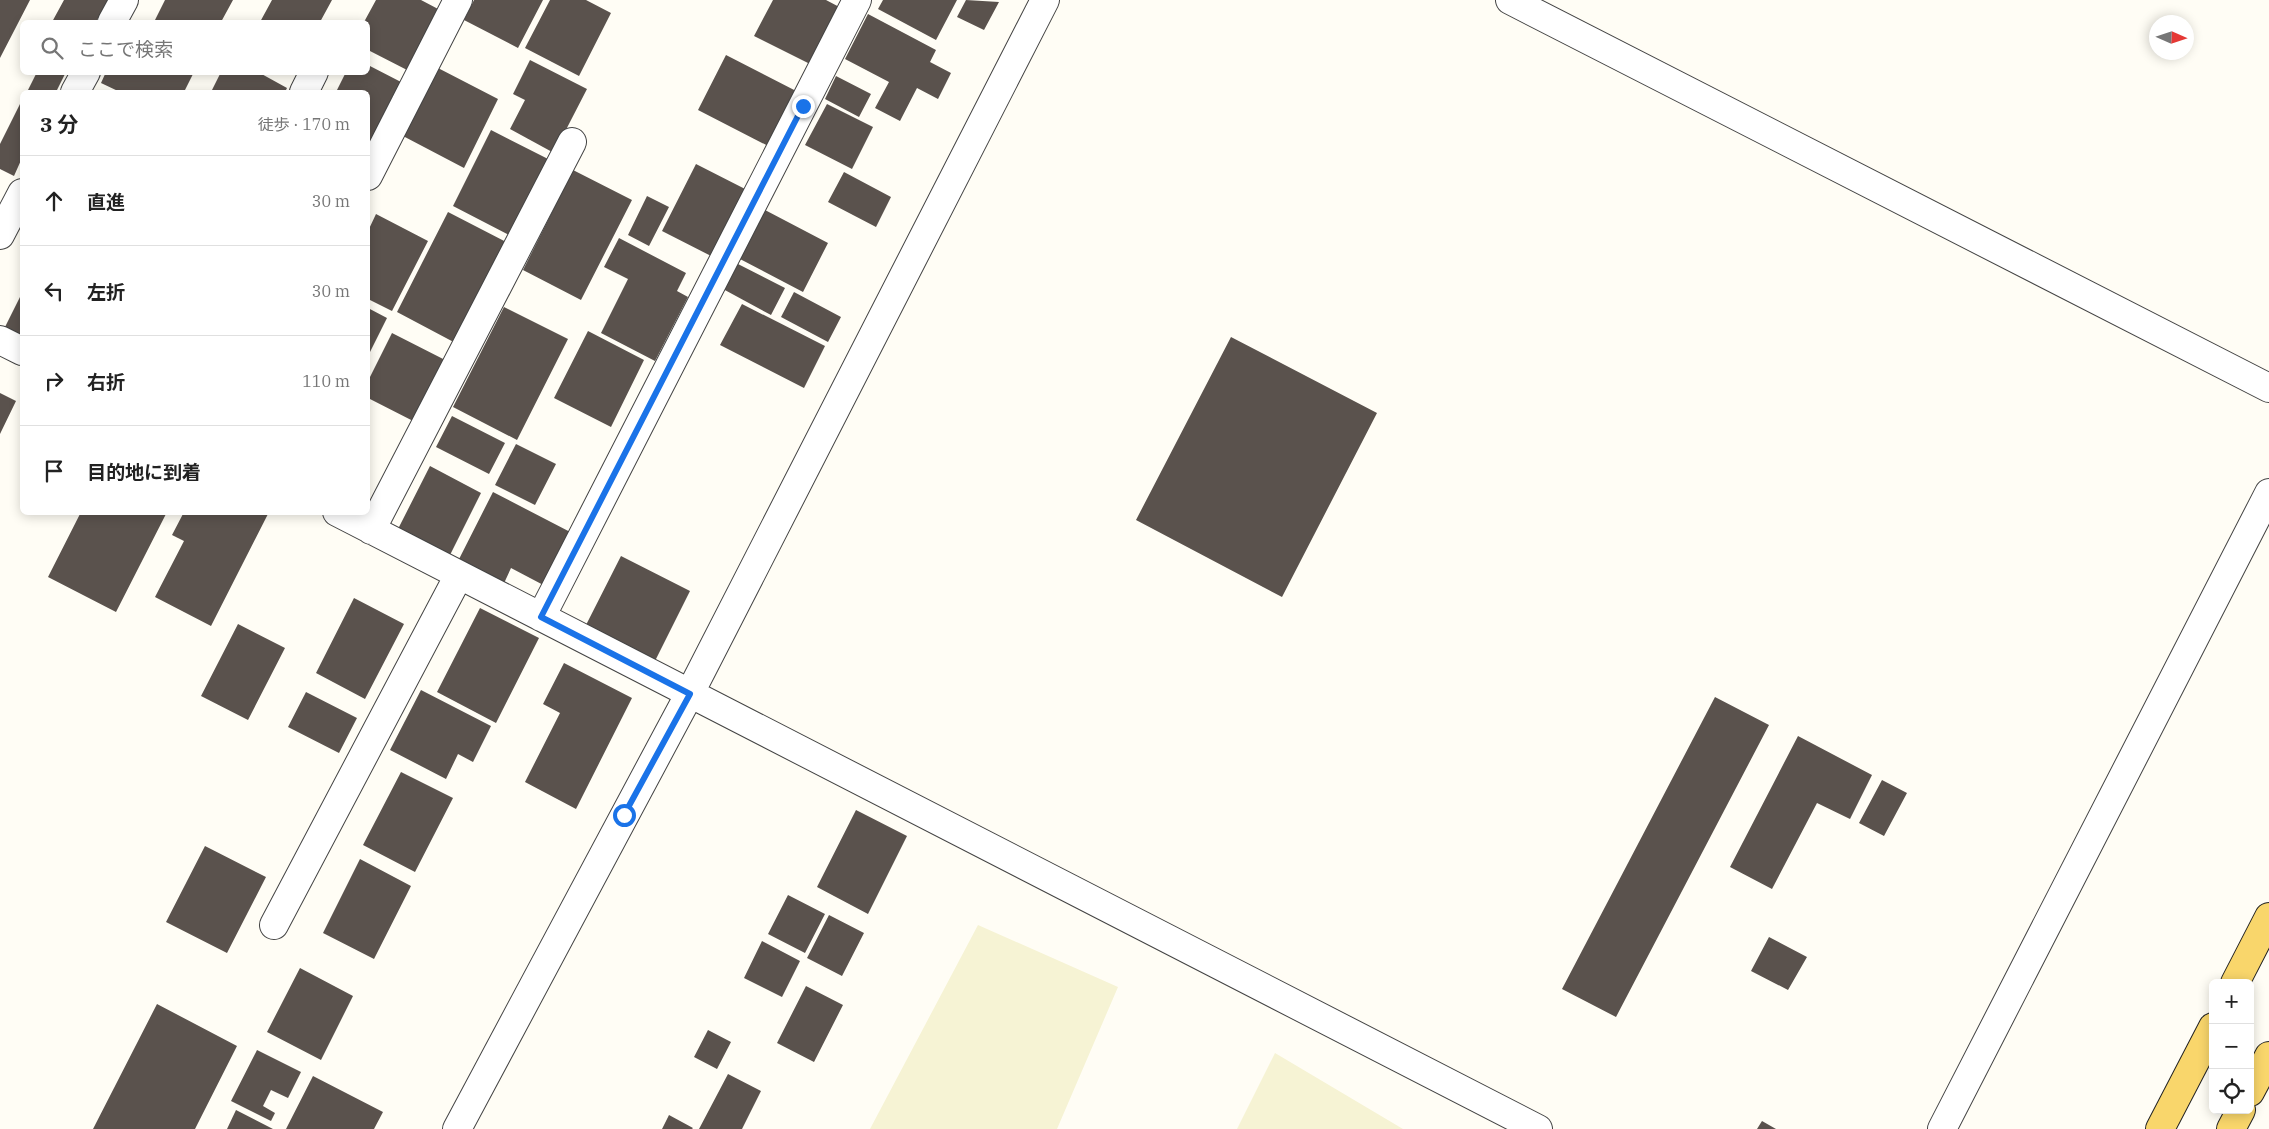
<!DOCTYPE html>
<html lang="ja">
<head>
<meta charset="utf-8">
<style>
	body { margin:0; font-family:"IBM Plex Serif","Noto Sans JP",serif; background:#f6f6f6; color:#222 }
	.controls { position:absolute; right:15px; bottom:15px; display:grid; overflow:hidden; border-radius:8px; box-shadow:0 2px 12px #0003 }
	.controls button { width:45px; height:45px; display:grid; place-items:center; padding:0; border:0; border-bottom:1px solid #e0e0e0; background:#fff; color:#222; font:25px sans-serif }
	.compass { position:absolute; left:2149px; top:15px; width:45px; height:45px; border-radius:50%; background:#fff; box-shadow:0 2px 12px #0003; rotate:93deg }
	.stop { position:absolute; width:15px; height:15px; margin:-11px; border:4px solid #1a73e8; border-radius:50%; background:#fff }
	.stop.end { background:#1a73e8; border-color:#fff; box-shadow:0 1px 5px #0008 }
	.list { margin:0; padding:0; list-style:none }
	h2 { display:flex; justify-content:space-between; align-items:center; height:65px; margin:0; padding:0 20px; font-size:21px }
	h2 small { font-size:16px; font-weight:400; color:#767676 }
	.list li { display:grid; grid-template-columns:32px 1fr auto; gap:15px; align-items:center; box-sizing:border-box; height:90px; padding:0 20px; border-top:1px solid #e0e0e0 }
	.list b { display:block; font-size:19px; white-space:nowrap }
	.list em { font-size:16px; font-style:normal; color:#767676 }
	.icon { flex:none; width:28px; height:28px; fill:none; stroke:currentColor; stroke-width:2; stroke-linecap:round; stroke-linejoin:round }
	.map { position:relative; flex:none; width:2269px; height:1129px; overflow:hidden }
	.search { position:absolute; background:#fff; box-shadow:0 2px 12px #0003; left:20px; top:20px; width:350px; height:55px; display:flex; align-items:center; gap:12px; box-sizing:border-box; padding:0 18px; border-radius:8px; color:#767676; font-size:19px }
	.panel { position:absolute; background:#fff; box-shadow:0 2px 12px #0003; left:20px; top:90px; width:350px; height:425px; border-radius:8px }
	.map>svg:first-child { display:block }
</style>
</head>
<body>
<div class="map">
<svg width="2269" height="1129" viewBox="0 0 2269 1129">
	<rect width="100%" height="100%" fill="#fffdf5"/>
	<path fill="#f6f3d4" d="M978,925L1118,987L1057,1129H870Z
		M1275,1053L1403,1129H1237Z"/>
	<path fill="#5a524d" d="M0,0H30L0,58Z
		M64,0H108L96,22H52Z
		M165,0H233L221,22H154Z
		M272,0H332L320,22H260Z
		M376,0H421L440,10L409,71L368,50V22H364Z
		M474,0H543L518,48L464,20Z
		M550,0H586L611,13L579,76L525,48Z
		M773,0H826L845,10L816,67L754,36Z
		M883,0H957L936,40L878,9Z
		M966,0L999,2L984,30L957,17Z
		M868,14L936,50L930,62L951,73L938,99L917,88L900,121L875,108L889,82L845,59Z
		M726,55L800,93L772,148L698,110Z
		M530,60L587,89L554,153L510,129L525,100L513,94Z
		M368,65L401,82L369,144L368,92H336L346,72H368Z
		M438,68L498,99L464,168L403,136Z
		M37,72H66L56,92H27Z
		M106,72H194L184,92H120L101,83Z
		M221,72H258L287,88L285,92H211Z
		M836,76L871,94L859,117L825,99Z
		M22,100V158L14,176L0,169V144Z
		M827,104L873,127L852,169L805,145Z
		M491,130L554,162L515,238L453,206Z
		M696,164L749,191L715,258L662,231Z
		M573,170L632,200L581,300L523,270Z
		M844,172L891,197L876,227L828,202Z
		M647,196L669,207L649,246L628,235Z
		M765,210L828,243L803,292L740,259Z
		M448,212L514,246L463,347L397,312Z
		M376,214L428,241L392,311L368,299V231Z
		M619,238L686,273L677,291L688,297L655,361L601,333L628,279L604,267Z
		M736,263L785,288L771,315L723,289Z
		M794,292L841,317L828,342L781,317Z
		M22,293V339L4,329Z
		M742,304L825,346L804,388L720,345Z
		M504,307L568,339L517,440L453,407Z
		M368,308L387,318L368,356Z
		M588,331L644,360L611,427L554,398Z
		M392,333L451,363L419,424L368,398V381Z
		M1231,337L1377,413L1282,597L1136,520Z
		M0,393L16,401L0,434Z
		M452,416L505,443L489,474L436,447Z
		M516,444L556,464L535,505L495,485Z
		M430,466L481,493L450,555L398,529Z
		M493,492L576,535L549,588L511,568L500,592L454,569Z
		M81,512H167L116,612L48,577Z
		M184,512H269L211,626L155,597L184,541L172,535Z
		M621,556L690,591L655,661L586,625Z
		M354,598L404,624L365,699L316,673Z
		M480,608L539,638L496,723L437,692Z
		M238,624L285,648L248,720L201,696Z
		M564,663L632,698L576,809L525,782L560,713L543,704Z
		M421,690L491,726L473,762L458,754L446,779L390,750Z
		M306,692L357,718L339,753L288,727Z
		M1715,697L1769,725L1616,1017L1562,989Z
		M1798,736L1872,775L1850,819L1817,803L1772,889L1730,867Z
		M401,772L453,798L415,872L363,845Z
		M1882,780L1907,793L1884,836L1859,823Z
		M856,810L907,836L868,914L817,887Z
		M205,846L266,877L227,953L166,922Z
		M360,859L411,886L374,959L323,933Z
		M788,895L825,914L805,953L768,934Z
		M829,915L864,933L842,976L807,958Z
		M1769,937L1807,957L1788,990L1751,971Z
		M762,941L800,961L782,997L744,978Z
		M300,968L353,996L321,1060L267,1032Z
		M806,986L843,1005L814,1062L777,1043Z
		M157,1004L237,1046L195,1129H93Z
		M708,1030L731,1042L717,1069L694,1057Z
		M257,1050L301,1072L288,1098L271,1090L263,1106L275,1113L271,1121L231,1101Z
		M728,1074L761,1091L742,1129H699Z
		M313,1076L383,1112L374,1129H286Z
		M236,1110L273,1129H227Z
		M669,1115L693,1128L692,1129H662Z
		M1762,1121L1776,1129H1757Z"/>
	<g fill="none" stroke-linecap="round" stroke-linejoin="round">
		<g stroke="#444" stroke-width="30">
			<path id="minor" d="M1510,0L2269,388
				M112,22L124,0
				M75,92L86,72
				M304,92L314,72
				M368,176L458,0
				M0,235L22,193
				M0,340L22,351
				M337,512L1538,1129
				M371,530L572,142
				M541,617L857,0
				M274,925L459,575
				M457,1129L690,693L1045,0
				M1942,1129L2269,493"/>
		</g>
		<g stroke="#222" stroke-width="30">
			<path id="major" d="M2235,983L2269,917
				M2250,1092L2269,1056
				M2160,1129L2213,1027
				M2231,1129L2241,1110"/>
		</g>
		<use href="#minor" stroke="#fff" stroke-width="28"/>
		<use href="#major" stroke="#f9d66b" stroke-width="28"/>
	</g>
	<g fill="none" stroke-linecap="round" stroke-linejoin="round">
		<path stroke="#1a73e8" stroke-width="6" d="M624,815L690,694L541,617L803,106"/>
	</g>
</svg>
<div class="controls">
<button>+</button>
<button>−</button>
<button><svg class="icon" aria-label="locate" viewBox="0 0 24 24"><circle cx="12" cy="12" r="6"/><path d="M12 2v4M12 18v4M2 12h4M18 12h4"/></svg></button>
</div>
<svg class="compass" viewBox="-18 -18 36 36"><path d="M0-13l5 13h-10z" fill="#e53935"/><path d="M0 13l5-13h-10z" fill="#767676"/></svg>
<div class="stop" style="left:624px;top:815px"></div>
<div class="stop end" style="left:803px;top:106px"></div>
<div class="search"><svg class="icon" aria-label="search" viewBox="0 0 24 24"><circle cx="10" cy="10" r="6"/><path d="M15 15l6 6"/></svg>ここで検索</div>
<section class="panel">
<h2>3 分<small>徒歩 · 170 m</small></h2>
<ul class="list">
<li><svg class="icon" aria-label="ahead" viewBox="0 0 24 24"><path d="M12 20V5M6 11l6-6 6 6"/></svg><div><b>直進</b></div><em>30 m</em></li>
<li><svg class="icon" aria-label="left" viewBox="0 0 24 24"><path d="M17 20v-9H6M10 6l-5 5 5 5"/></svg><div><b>左折</b></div><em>30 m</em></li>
<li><svg class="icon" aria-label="right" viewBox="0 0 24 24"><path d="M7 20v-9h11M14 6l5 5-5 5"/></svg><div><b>右折</b></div><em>110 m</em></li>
<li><svg class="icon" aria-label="arrive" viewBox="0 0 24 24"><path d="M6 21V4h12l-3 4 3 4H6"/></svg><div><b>目的地に到着</b></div></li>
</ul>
</section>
</div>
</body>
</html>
